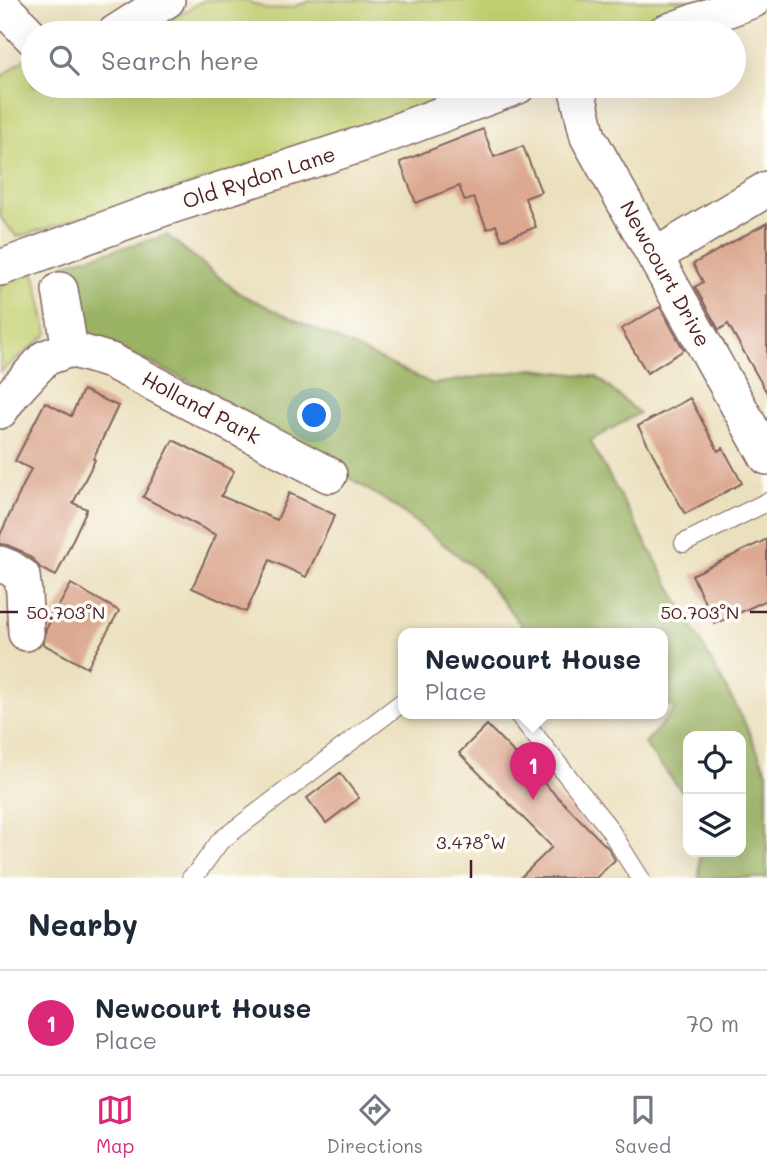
<!DOCTYPE html>
<html lang="en">
<head>
<meta charset="utf-8">
<style>
	body { margin:0; font-family:Mali,sans-serif; background:#f2f2f3; color:#1f2937 }
	.controls { position:absolute; right:21px; bottom:21px; display:grid; overflow:hidden; border-radius:14px; box-shadow:0 7px 28px #0002 }
	.controls button { width:63px; height:63px; display:grid; place-items:center; padding:0; border:0; border-bottom:2px solid #e0e1e3; background:#fff; color:#1f2937; font:35px sans-serif }
	.you { position:absolute; left:315px; top:416px; width:24px; height:24px; margin:-18px; border:5px solid #fff; border-radius:50%; background:#1a73e8; box-shadow:0 0 0 10px #1a73e833 }
	.badge { display:grid; place-items:center; width:46px; height:46px; border-radius:50%; background:#db2777; color:#fff; font-size:23px; font-weight:700 }
	.pin { position:absolute; translate:-50% -58px; filter:drop-shadow(0 2px 4px #0008) }
	.pin::after { content:''; position:absolute; top:37px; width:24px; height:21px; background:inherit; clip-path:polygon(0 0,100% 0,50% 100%) }
	.popup { position:absolute; left:398px; top:628px; width:270px; height:91px; box-sizing:border-box; display:grid; place-content:center; border-radius:14px; background:#fff; filter:drop-shadow(0 2px 5px #0005); font-size:23px; white-space:nowrap; color:#747a83 }
	.popup b { font-size:26px; color:#1f2937 }
	.popup::after { content:''; position:absolute; left:50%; top:100%; margin-left:-14px; border:14px solid transparent; border-top-color:#fff }
	.list { margin:0; padding:0; list-style:none }
	h2 { display:flex; justify-content:space-between; align-items:center; height:91px; margin:0; padding:0 28px; font-size:30px }
	h2 small { font-size:23px; font-weight:400; color:#747a83 }
	.list li { display:grid; grid-template-columns:46px 1fr auto; gap:21px; align-items:center; box-sizing:border-box; height:105px; padding:0 28px; border-top:2px solid #e0e1e3 }
	.list b { display:block; font-size:26px; white-space:nowrap }
	.list p { margin:0; font-size:23px; white-space:nowrap; color:#747a83 }
	.list em { font-size:23px; font-style:normal; color:#747a83 }
	.icon { flex:none; width:38px; height:38px; fill:none; stroke:currentColor; stroke-width:2; stroke-linecap:round; stroke-linejoin:round }
	.map { position:relative; flex:none; width:767px; height:878px; overflow:hidden }
	.search { position:absolute; background:#fff; box-shadow:0 7px 28px #0002; left:21px; right:21px; top:21px; height:77px; display:flex; align-items:center; gap:18px; box-sizing:border-box; padding:0 24px; border-radius:38px; color:#747a83; font-size:26px }
	.sheet { height:196px; background:#fff }
	nav { display:flex; justify-content:space-around; align-items:center; box-sizing:border-box; height:98px; border-top:2px solid #e0e1e3; background:#fff; font-size:19px; color:#747a83 }
	nav a { display:grid; justify-items:center; gap:4px }
	nav .on { color:#db2777 }
	.map>svg:first-child { display:block }
</style>
</head>
<body>
<div class="map">
<svg width="767" height="878" viewBox="0 0 767 878">
	<rect width="100%" height="100%" fill="#fdfcf7"/>
	<filter id="ink" filterUnits="userSpaceOnUse"><feTurbulence type="fractalNoise" baseFrequency=".0143" numOctaves="2"/><feDisplacementMap in="SourceGraphic" scale="14" xChannelSelector="R" yChannelSelector="G"/><feConvolveMatrix kernelMatrix="1 2 1 2 8 2 1 2 1" color-interpolation-filters="sRGB"/></filter>
	<filter id="wash" filterUnits="userSpaceOnUse"><feTurbulence type="fractalNoise" baseFrequency=".00686" numOctaves="4" result="noise"/><feDisplacementMap in="SourceGraphic" scale="28" xChannelSelector="R" yChannelSelector="G"/><feGaussianBlur stdDeviation="1.57" result="paint"/><feColorMatrix in="noise" values="0 0 0 0 0 0 0 0 0 0 0 0 0 0 0 0 0 1.4 0 .05"/><feComposite in="paint" operator="in"/></filter>
	<g filter="url(#wash)">
		<rect width="100%" height="100%" fill="#ebe0bd"/>
		<path fill="#c3d072" stroke="#86784e" stroke-width="2" d="M204,0H244L269,10L293,7L313,0H709L621,33H150Z
			M27,57L33,60V86H479L206,180L17,237L0,217V78Z
			M34,272L48,334L0,372V285Z"/>
		<path fill="#9ab264" stroke="#726848" stroke-width="2" d="M167,235L240,294L433,384L533,369L597,377L639,413L590,441L742,717L767,772V878H699L700,852H741V736H688V799L644,744L675,709L663,701L662,634H528L479,572L396,507L207,390L87,333L64,264Z"/>
		<g id="blocks">
			<path fill="#dca890" d="M483,129L494,157L523,146L541,192L525,198L536,227L502,240L496,225L487,229L474,198L465,201L459,186L416,203L400,162Z
				M767,223V393L728,324L719,330L695,287L703,282L693,264Z
				M660,307L684,350L647,373L621,329Z
				M83,390L118,406L93,459L95,460L73,503L87,509L56,576L40,568L34,560L21,551L7,545L0,544V535L31,469L15,461L45,402L71,416Z
				M690,398L718,451L723,448L742,483L685,514L638,426Z
				M173,440L234,471L221,496L277,520L289,493L335,515L306,577L270,560L246,612L192,588L216,535L143,497Z
				M767,539V600L715,624L692,575Z
				M71,584L119,611L87,668L43,644L46,629Z
				M487,725L608,848L615,860L596,878H520L552,847L459,753Z
				M340,773L359,798L326,823L307,798Z"/>
		</g>
	</g>
	<g filter="url(#ink)">
		<use href="#blocks" fill-opacity="0" stroke="#82635e" stroke-width="2"/>
		<g fill="none" stroke-linecap="round" stroke-linejoin="round">
			<g stroke="#82635e" stroke-width="20">
				<path id="service" d="M684,543L767,502
					M518,714L608,827L640,878
					M191,878L197,873L220,841L404,701"/>
			</g>
			<g stroke="#82635e" stroke-width="38">
				<path id="minor" d="M0,4L33,38
					M115,33L167,0
					M664,33L753,0
					M576,86L588,137L767,457
					M655,256L767,189
					M0,268L155,211L368,142L518,86
					M60,290L70,349L111,361L329,475
					M0,411L12,394L45,358L70,349
					M0,564L10,568L22,576L24,593L26,633"/>
			</g>
			<use href="#service" stroke="#fff" stroke-width="18"/>
			<use href="#minor" stroke="#fff" stroke-width="35"/>
		</g>
	</g>
	<path fill="none" stroke="#4a1f2b" stroke-width="2.5" d="M0,612H18M750,612H767M471,860V878"/>
	<g text-anchor="middle" stroke-width="7" stroke-linejoin="round" paint-order="stroke">
		<g font-size="21" fill="#4a1f2b" stroke="#fdfcf7">
			<text transform="translate(259 178) rotate(-18)" y="7">Old Rydon Lane</text>
			<text transform="translate(665 274) rotate(61)" y="7">Newcourt Drive</text>
			<text transform="translate(201 408) rotate(28)" y="7">Holland Park</text>
		</g>
	</g>
	<g font-size="18" text-anchor="middle" fill="#4a1f2b" stroke="#fdfcf7" stroke-width="7" stroke-linejoin="round" paint-order="stroke">
		<text x="66" y="619">50.703°N</text>
		<text x="700" y="619">50.703°N</text>
		<text x="471" y="849">3.478°W</text>
	</g>
</svg>
<div class="controls">
<button><svg class="icon" aria-label="locate" viewBox="0 0 24 24"><circle cx="12" cy="12" r="6"/><path d="M12 2v4M12 18v4M2 12h4M18 12h4"/></svg></button>
<button><svg class="icon" aria-label="layers" viewBox="0 0 24 24"><path d="M12 4l9 5-9 5-9-5zM3 14l9 5 9-5"/></svg></button>
</div>
<div class="you"></div>
<div class="pin badge" style="left:533px;top:800px">1</div>
<div class="popup"><b>Newcourt House</b>Place</div>
<div class="search"><svg class="icon" aria-label="search" viewBox="0 0 24 24"><circle cx="10" cy="10" r="6"/><path d="M15 15l6 6"/></svg>Search here</div>
</div>
<section class="sheet">
<h2>Nearby<small></small></h2>
<ul class="list">
<li><span class="badge">1</span><div><b>Newcourt House</b><p>Place</p></div><em>70 m</em></li>
</ul>
</section>
<nav>
<a class="on"><svg class="icon" aria-label="map" viewBox="0 0 24 24"><path d="M3 6l6-2 6 2 6-2v14l-6 2-6-2-6 2zM9 4v14M15 6v14"/></svg>Map</a>
<a><svg class="icon" aria-label="directions" viewBox="0 0 24 24"><path d="M12 3l9 9-9 9-9-9zM9 14v-3h6M13 9l2 2-2 2"/></svg>Directions</a>
<a><svg class="icon" aria-label="saved" viewBox="0 0 24 24"><path d="M7 4h10v16l-5-4-5 4z"/></svg>Saved</a>
</nav>
</body>
</html>
